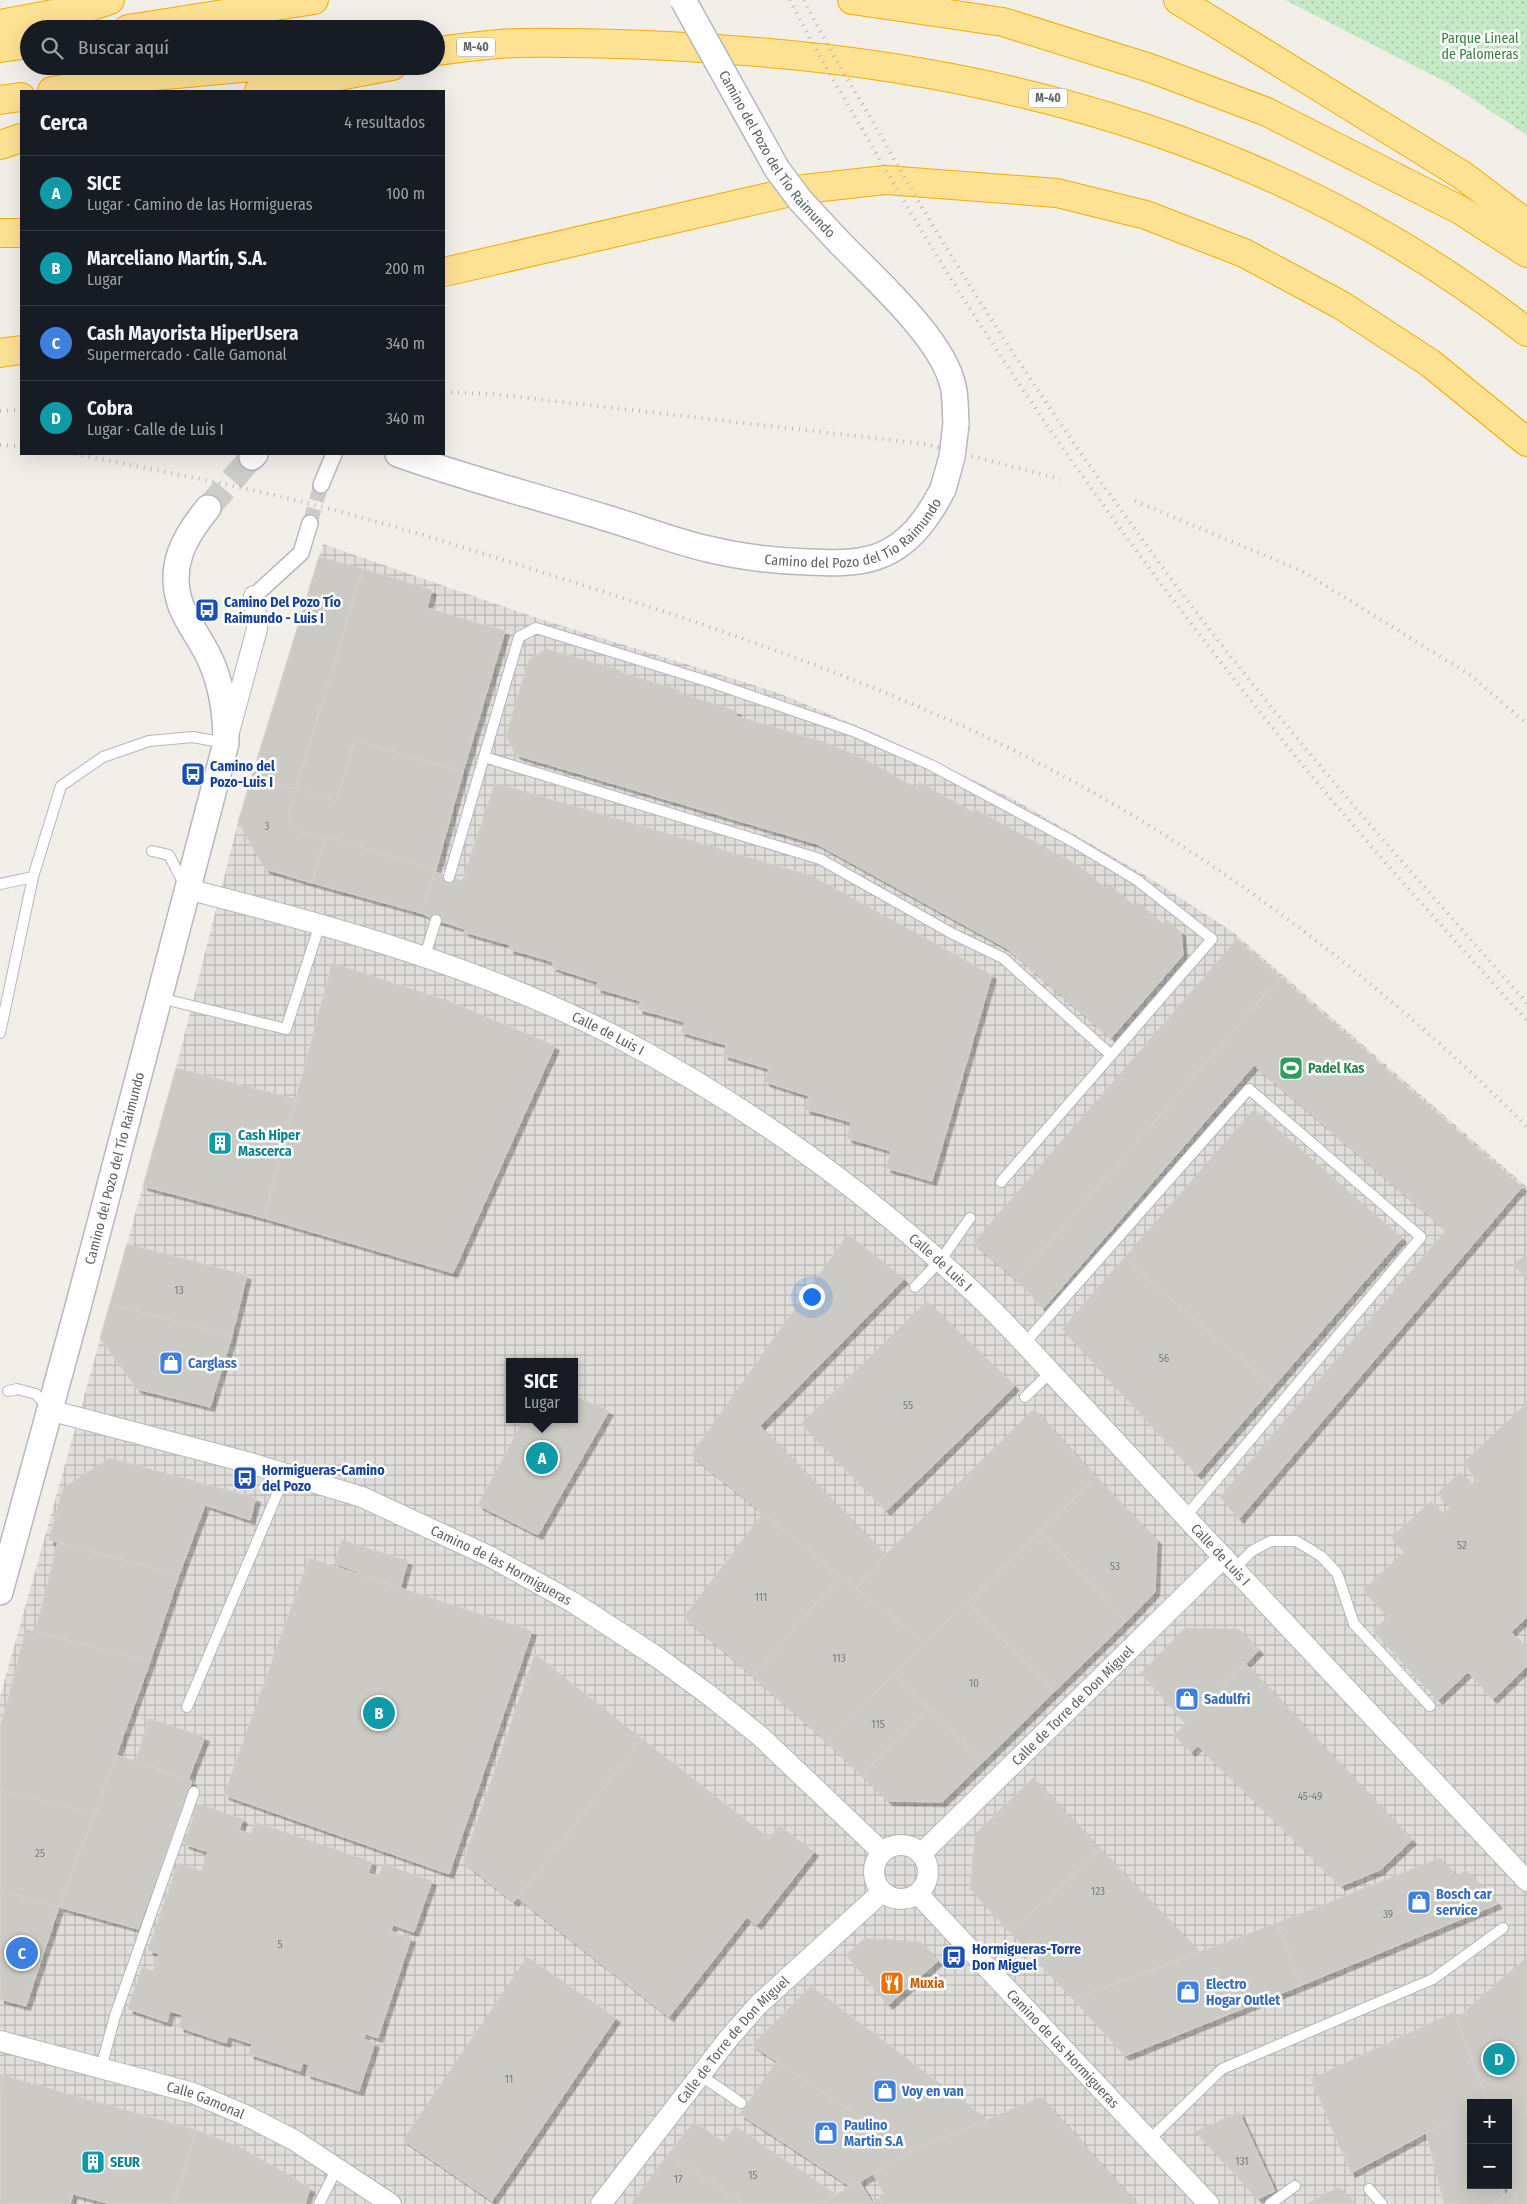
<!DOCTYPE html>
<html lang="es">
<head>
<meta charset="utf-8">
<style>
	body { margin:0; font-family:"Fira Sans Condensed",sans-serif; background:#20242c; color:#f1f3f6 }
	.controls { position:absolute; right:15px; bottom:15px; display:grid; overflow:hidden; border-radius:0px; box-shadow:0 5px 20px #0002 }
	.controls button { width:45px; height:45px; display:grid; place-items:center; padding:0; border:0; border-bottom:1px solid #363941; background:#171b24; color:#f1f3f6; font:25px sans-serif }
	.you { position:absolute; left:811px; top:1296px; width:18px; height:18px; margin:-12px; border:4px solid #fff; border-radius:50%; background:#1a73e8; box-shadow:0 0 0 8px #1a73e833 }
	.badge { display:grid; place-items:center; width:32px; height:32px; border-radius:50%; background:#ea4335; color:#fff; font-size:16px; font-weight:700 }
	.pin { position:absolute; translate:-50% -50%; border:2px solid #fff; box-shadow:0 1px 5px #0006 }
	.popup { position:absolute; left:506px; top:1358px; width:72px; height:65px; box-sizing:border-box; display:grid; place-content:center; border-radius:0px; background:#171b24; filter:drop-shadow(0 1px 4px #0005); font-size:16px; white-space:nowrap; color:#9ea1a6 }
	.popup b { font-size:19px; color:#f1f3f6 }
	.popup::after { content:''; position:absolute; left:50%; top:100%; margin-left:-10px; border:10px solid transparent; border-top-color:#171b24 }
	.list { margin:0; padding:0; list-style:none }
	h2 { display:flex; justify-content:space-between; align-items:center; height:65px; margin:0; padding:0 20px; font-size:21px }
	h2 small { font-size:16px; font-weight:400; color:#9ea1a6 }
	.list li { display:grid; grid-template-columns:32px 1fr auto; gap:15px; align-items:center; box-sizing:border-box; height:75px; padding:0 20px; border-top:1px solid #363941 }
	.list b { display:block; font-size:19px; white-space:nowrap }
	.list p { margin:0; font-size:16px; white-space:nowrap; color:#9ea1a6 }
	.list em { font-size:16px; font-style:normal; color:#9ea1a6 }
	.icon { flex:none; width:28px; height:28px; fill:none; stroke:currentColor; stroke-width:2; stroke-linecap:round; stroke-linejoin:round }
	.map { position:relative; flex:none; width:1527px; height:2204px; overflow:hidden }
	.search { position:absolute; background:#171b24; box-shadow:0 5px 20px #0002; left:20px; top:20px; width:425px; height:55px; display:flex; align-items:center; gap:12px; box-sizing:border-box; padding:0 18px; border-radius:28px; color:#9ea1a6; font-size:19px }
	.panel { position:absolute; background:#171b24; box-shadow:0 5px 20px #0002; left:20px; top:90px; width:425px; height:365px; border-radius:0px }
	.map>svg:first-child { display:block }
</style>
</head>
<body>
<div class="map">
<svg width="1527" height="2204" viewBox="0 0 1527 2204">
	<defs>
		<pattern id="industrial-grid" width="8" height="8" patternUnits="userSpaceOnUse" patternTransform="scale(1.25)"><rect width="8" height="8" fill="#e0deda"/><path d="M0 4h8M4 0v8" fill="none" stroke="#b9b8b5"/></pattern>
		<pattern id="park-dots" width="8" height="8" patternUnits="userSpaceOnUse" patternTransform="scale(1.25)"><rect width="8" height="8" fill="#c5e8c5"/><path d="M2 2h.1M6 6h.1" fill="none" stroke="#a3c0a4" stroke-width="1.8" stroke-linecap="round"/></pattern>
		<filter id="shadow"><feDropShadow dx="4.5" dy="4.5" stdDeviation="0" flood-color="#0004"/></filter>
	</defs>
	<rect width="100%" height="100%" fill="#f1efe8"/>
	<path fill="url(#industrial-grid)" fill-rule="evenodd" d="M323,544L531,616L776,692L872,732L1013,799L1148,877L1233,932L1527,1187V2204H0V1697L176,1068L238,822ZM510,1362H574V1419H510ZM1471,2103H1508V2185H1471Z"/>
	<path fill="url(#park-dots)" d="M1285,0H1527V135L1450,84Z"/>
	<path fill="#cccac5" stroke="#d6d1c6" filter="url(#shadow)" d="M319,557L363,569L296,789L252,776Z
		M363,569L432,590L427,608L505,631L463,772L355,740L336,801L296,789Z
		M547,649L622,671V673L680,690L679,693L737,711L736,716L824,742L864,759L917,788L919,782L973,812L975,809L1079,866L1105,888L1109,884L1135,906L1138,902L1163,924L1167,920L1181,932L1183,955L1111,1038L1008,949L817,844L516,755L506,736L529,659Z
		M355,740L463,772L436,870L325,836V839L295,830L288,816L296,789L336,801Z
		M252,776L296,789L288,816L295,830L325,839L312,883L265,869L238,822Z
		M495,783L812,876L992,975L932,1181L886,1168L891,1151L847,1138L851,1122L805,1109L809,1096L765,1082L769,1069L723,1055L726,1045L681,1032L685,1022L638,1009L641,1001L596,988L598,982L552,967L554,962L509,949L510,945L464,932L465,929L436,920L421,913L435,872L462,881Z
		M325,836L436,870L421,913L312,883Z
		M1237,939L1280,977L1017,1280L973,1243Z
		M332,963L451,1002L555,1046L453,1273L264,1218Z
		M1280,977L1522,1187L1239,1519L1220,1497L1446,1230L1254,1065L1043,1309L1017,1280Z
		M176,1068L296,1099L264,1218L143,1186Z
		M1254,1109L1402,1238L1273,1387L1124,1258Z
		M848,1234L904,1279L760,1426L886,1555L856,1589L691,1455Z
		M127,1244L247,1275L232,1336L110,1304Z
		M1527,1253V1279L1514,1265Z
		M1124,1258L1273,1387L1197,1475L1062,1329Z
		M927,1301L1015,1386L886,1511L801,1424Z
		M110,1304L232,1336L210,1407L137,1389L100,1338Z
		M574,1396L609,1411L538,1535L478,1505L524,1419H574Z
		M1527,1403V1617L1511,1632L1527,1648V1666L1493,1699L1468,1672L1438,1700L1373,1631L1388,1617L1363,1590L1404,1552L1391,1538L1431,1501L1443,1514L1450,1507L1437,1494L1460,1472L1473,1486L1478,1480L1463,1463Z
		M1034,1409L1096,1477L925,1643L856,1589L879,1561Z
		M110,1458L256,1498L250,1520L205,1505L179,1575L49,1540L63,1488Z
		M1096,1477L1157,1540L1155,1592L1126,1622L1041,1531Z
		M763,1513L840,1576L753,1676L684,1617Z
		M1041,1531L1126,1622L1054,1692L967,1602Z
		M342,1540L408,1561L400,1588L334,1563Z
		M58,1542L179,1575L150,1662L35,1632Z
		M309,1558L532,1631L449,1874L224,1795Z
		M840,1576L925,1643L826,1741L753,1676Z
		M967,1602L1054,1692L984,1761L893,1674Z
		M1185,1628L1239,1629L1259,1650L1186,1724L1141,1673Z
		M26,1629L150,1662L95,1814L0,1790V1729Z
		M535,1654L642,1739L514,1902L463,1862Z
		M1246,1664L1412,1840L1380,1870L1341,1886L1198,1746L1191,1752L1174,1735Z
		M893,1674L930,1708L861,1775L826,1741Z
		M930,1708L984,1761L942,1802L888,1801L861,1775Z
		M148,1718L205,1737L188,1780L136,1762Z
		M642,1739L769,1838L779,1825L814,1852L757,1925L747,1917L669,2017L518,1898Z
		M117,1755L192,1781L138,1929L59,1907Z
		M1033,1778L1101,1850L1010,1932L970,1889L975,1834Z
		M0,1790L95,1814L59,1907L0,1891Z
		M198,1804L243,1819L239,1830L251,1834L255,1822L372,1862L368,1873L379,1877L383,1864L432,1881L414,1932L393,1925L391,1931L411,1938L378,2038L366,2034L364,2039L375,2043L359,2091L306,2074L309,2065L303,2063L300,2071L249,2054L252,2044L228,2036L226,2043L179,2027L182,2015L170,2011L167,2022L128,2009L142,1967L153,1971L159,1954L148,1950L178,1863L201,1871L208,1852L184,1844Z
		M1101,1850L1201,1953L1073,1999L1010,1932Z
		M1440,1858L1457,1877L1466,1870L1498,1904L1302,1985L1277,1923Z
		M0,1891L59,1907L26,2006L0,1999Z
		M1277,1923L1302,1985L1125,2056L1073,1999Z
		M865,1938L921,1942L938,1961L888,2005L846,1955Z
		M527,1957L616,2018L492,2201L403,2140Z
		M1527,1957V2110L1508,2127V2103H1488L1456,2019Z
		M811,1986L988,2120L912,2151L752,2045Z
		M1454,2012L1487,2100L1481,2103H1471V2109L1351,2173L1311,2079Z
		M776,2062L912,2151L851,2187L740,2114Z
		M0,2075L5,2076L0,2092Z
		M5,2076L196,2130L174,2204H111L73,2194L70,2204H0V2092Z
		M1041,2097L1137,2204H883L879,2198L884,2194L873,2174L912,2151Z
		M1471,2109V2185H1503L1505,2195L1495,2204H1444L1426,2133Z
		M1527,2110V2204H1517L1508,2173V2127Z
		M1239,2112L1275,2191L1258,2199L1195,2132Z
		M694,2122L724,2142L735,2126L837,2195L821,2204H744L668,2154Z
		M196,2130L242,2148L310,2188L305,2204H174Z
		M668,2154L744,2204H631Z
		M859,2181L872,2202L879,2198L883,2204H821Z
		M1339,2187L1356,2204H1306Z
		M1513,2188L1517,2204H1495L1505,2195Z"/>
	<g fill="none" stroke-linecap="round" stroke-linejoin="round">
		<path stroke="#ccccc8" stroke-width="15" stroke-dasharray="15 8" stroke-linecap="butt" d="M310,523L321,485"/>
		<path stroke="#ccccc8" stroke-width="25" stroke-dasharray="25 12" stroke-linecap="butt" d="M208,508L252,457"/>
		<g stroke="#b5b8bc" stroke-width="12">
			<path id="service" d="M484,757L820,859L953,934L1003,958L1111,1055
				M152,851L169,855L185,886
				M449,877L519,637L536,628L710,682L853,731L931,765L1072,841L1137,880L1212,939L1001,1182
				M0,884L33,877
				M425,956L436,920
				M160,998L286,1029L320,924
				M0,1033L33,877L61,786L103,757L149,741L193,737L225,743
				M915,1287L940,1261L970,1218
				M1024,1344L1249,1089L1421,1237L1186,1516
				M8,1391L17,1389L36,1394L49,1409
				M1025,1397L1051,1372
				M1234,1569L1252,1551L1271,1541H1296L1321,1556L1337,1573L1354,1624L1430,1706
				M187,1707L286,1473
				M101,2068L115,2016L194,1792
				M700,2075L741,2103
				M1150,2139L1222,2069L1433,1979L1503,1928
				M1369,2189L1382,2204
				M319,2204L337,2168
				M1270,2204L1295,2186"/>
		</g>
		<g stroke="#b5b8bc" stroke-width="18">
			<path id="pedestrian" d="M321,485L334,454
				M254,596L301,553L310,523"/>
		</g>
		<g stroke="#b5b8bc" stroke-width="22">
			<g id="minor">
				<path d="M229,732L257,629L254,596"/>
				<path id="s1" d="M187,889C333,926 480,967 615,1036C749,1106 873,1196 982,1300C1009,1326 1034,1354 1059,1381C1104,1429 1149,1477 1193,1525C1304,1644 1416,1762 1527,1881"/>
				<path id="s2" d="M49,1410L250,1463L362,1497L489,1556L574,1603L657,1657L709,1695L760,1736L882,1852"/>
				<circle cx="901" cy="1872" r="27"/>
				<path id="s3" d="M921,1854L1224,1557"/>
				<path id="s4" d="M918,1894L1209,2204"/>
				<path id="s5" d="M0,2041L193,2093L245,2115L294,2140L391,2204"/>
				<path id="s6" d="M601,2204L729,2038L758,2005L882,1892"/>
			</g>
		</g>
		<g stroke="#b5b8bc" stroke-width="28">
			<g id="tertiary">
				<path d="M840,243C874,278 943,339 953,386C956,398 955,411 956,424"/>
				<path id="s7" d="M398,454C465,478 535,496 603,517C638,527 673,541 708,549C741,557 775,561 809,562C831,563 855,564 876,557C909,546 928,518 943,489"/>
				<path d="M252,457L255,454"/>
				<path id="s8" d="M0,1592L78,1307L226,743C226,714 222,684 209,657C201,640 188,624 181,606C167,567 184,537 208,508"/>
			</g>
		</g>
		<g stroke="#f9ab00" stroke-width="30">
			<path id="motorway" d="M852,0L1003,22L1150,68L1267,112L1460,210L1527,253
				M1178,0L1462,175L1527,224
				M0,24L86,8L110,0
				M128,29L314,0
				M0,48L29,44
				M436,51C463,48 490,44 517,43C588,42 660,45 731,50C1022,70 1295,150 1527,332
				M52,91L122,79L264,66
				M259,91L392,66
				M0,100L21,97
				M0,145L21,138
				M0,233H21
				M444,272L804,189L885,180L1057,193L1146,215L1244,253L1341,305L1430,363L1527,442
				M0,353L21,350"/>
		</g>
		<use href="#service" stroke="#fff" stroke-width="10"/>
		<use href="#pedestrian" stroke="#fff" stroke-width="15"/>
		<use href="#minor" stroke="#fff" stroke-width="20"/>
		<use href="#tertiary" stroke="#fff" stroke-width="25"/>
		<use href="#motorway" stroke="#fde293" stroke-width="28"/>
		<path stroke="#b6b7b8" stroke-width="4" stroke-dasharray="1 6" stroke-linecap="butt" d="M790,0C817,55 850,107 880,160C1002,373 1146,572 1301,763C1373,851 1451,936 1527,1021
			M804,0C827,47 855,91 881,136C957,272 1043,402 1134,528C1253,695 1391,850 1527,1003
			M444,392L493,394L925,444L1060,479
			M0,411L21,410
			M0,445L21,446
			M75,454C150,469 225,483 299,501C397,525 493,557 589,587C719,629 847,673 971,730C1179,826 1366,965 1527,1127
			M1135,501L1302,571L1470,675L1527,724"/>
		<g stroke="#b5b8bc" stroke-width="28" stroke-linecap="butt">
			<g id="tertiary-bridge">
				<path id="s9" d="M683,0L777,169L800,200L840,243"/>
				<path d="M943,489L952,457L956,424"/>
			</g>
		</g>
		<use href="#tertiary-bridge" stroke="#fff" stroke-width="25"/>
	</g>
	<defs>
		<g id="bus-square" transform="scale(1.25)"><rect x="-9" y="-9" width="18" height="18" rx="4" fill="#1a4fb4" stroke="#fff"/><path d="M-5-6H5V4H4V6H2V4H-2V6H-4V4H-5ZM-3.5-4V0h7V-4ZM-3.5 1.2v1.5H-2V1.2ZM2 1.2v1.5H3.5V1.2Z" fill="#fff"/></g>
		<g id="stadium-square" transform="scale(1.25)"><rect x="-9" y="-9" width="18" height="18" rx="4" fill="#2e9e5b" stroke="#fff"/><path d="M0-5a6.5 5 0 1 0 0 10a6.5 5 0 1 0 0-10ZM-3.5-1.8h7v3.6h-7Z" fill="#fff"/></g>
		<g id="building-square" transform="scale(1.25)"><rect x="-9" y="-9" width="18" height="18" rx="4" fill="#0f9aa8" stroke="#fff"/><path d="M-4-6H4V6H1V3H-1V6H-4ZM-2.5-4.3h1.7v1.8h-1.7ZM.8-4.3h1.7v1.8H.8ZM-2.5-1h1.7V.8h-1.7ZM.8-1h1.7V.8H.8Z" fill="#fff"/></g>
		<g id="shop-square" transform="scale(1.25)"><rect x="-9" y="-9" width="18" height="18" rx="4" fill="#3f7fe0" stroke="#fff"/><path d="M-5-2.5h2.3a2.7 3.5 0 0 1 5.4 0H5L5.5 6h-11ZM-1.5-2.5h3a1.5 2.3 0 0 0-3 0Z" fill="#fff"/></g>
		<g id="restaurant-square" transform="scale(1.25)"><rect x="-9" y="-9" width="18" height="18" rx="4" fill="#e8710a" stroke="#fff"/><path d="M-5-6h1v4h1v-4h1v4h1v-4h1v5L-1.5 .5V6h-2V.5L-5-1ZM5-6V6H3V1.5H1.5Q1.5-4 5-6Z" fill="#fff"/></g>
	</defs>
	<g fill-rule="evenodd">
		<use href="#bus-square" x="207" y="610"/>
		<use href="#bus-square" x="193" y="774"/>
		<use href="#stadium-square" x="1291" y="1068"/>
		<use href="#building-square" x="220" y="1143"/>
		<use href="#shop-square" x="171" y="1363"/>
		<use href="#bus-square" x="245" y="1478"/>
		<use href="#shop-square" x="1187" y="1699"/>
		<use href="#shop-square" x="1419" y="1902"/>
		<use href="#bus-square" x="954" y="1957"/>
		<use href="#restaurant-square" x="892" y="1983"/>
		<use href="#shop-square" x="1188" y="1992"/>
		<use href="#shop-square" x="885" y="2091"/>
		<use href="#shop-square" x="826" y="2133"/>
		<use href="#building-square" x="93" y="2162"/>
	</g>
	<g text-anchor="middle" stroke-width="5" stroke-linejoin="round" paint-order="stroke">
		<g font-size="11" fill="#7a7d7f">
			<text x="267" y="830">3</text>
			<text x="179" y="1294">13</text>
			<text x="1164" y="1362">56</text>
			<text x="908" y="1409">55</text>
			<text x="1462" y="1549">52</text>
			<text x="1115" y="1570">53</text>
			<text x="761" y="1601">111</text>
			<text x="839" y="1662">113</text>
			<text x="974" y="1687">10</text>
			<text x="878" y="1728">115</text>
			<text x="1310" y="1800">45-49</text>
			<text x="40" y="1857">25</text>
			<text x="1098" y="1895">123</text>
			<text x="1388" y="1918">39</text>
			<text x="280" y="1948">5</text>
			<text x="509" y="2083">11</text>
			<text x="1242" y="2165">131</text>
			<text x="753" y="2179">15</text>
			<text x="678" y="2183">17</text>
		</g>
		<g fill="#fff" stroke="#8f9295" stroke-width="1">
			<rect x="457" y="37.5" width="38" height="19" rx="4"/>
			<rect x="1029" y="88.5" width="38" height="19" rx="4"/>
		</g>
		<g font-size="12" font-weight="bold" fill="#5f6368">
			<text x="476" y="51">M-40</text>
			<text x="1048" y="102">M-40</text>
		</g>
		<g font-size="14" fill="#348238" stroke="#fff">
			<text x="1480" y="43">Parque Lineal<tspan x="1480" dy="16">de Palomeras</tspan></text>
		</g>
		<g font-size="14" fill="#5f6368" stroke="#fff">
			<text dy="5" stroke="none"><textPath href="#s9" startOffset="181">Camino del Pozo del Tío Raimundo</textPath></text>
			<text dy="5" stroke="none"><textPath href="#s7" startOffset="481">Camino del Pozo del Tío Raimundo</textPath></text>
			<text dy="5" stroke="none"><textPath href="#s1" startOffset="446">Calle de Luis I</textPath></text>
			<text dy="5" stroke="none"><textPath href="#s8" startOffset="439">Camino del Pozo del Tío Raimundo</textPath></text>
			<text dy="5" stroke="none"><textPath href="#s1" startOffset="851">Calle de Luis I</textPath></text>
			<text dy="5" stroke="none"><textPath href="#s1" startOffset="1256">Calle de Luis I</textPath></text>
			<text dy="5" stroke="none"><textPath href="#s2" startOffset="480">Camino de las Hormigueras</textPath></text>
			<text dy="5" stroke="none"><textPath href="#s3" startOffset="212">Calle de Torre de Don Miguel</textPath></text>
			<text dy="5" stroke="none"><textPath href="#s6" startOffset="211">Calle de Torre de Don Miguel</textPath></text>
			<text dy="5" stroke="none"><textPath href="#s4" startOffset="212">Camino de las Hormigueras</textPath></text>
			<text dy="5" stroke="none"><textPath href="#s5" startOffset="214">Calle Gamonal</textPath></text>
		</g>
		<g font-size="14" font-weight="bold" fill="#164399" stroke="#fff" text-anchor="start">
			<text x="224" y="607">Camino Del Pozo Tío<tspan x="224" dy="16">Raimundo - Luis I</tspan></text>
			<text x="210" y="771">Camino del<tspan x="210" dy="16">Pozo-Luis I</tspan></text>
			<text x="262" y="1475">Hormigueras-Camino<tspan x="262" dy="16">del Pozo</tspan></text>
			<text x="972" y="1954">Hormigueras-Torre<tspan x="972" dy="16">Don Miguel</tspan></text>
		</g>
		<g font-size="14" font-weight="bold" fill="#27864d" stroke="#fff" text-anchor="start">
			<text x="1308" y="1073">Padel Kas</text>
		</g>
		<g font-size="14" font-weight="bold" fill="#0d838f" stroke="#fff" text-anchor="start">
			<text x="238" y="1140">Cash Hiper<tspan x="238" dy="16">Mascerca</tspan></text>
			<text x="110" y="2167">SEUR</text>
		</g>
		<g font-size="14" font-weight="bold" fill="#366cbe" stroke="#fff" text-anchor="start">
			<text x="188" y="1368">Carglass</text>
			<text x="1204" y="1704">Sadulfri</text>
			<text x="1436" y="1899">Bosch car<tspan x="1436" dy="16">service</tspan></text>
			<text x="1206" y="1989">Electro<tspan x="1206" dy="16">Hogar Outlet</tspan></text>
			<text x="902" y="2096">Voy en van</text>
			<text x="844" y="2130">Paulino<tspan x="844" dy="16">Martin S.A</tspan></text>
		</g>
		<g font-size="14" font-weight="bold" fill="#c56008" stroke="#fff" text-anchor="start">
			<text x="910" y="1988">Muxia</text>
		</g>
	</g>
</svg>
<div class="controls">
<button>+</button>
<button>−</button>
</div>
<div class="you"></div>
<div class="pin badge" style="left:542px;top:1458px;background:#0f9aa8">A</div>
<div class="popup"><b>SICE</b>Lugar</div>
<div class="pin badge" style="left:379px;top:1713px;background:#0f9aa8">B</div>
<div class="pin badge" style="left:22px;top:1953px;background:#3f7fe0">C</div>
<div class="pin badge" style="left:1499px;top:2059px;background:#0f9aa8">D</div>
<div class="search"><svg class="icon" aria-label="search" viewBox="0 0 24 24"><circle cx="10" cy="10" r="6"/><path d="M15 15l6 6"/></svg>Buscar aquí</div>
<section class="panel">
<h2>Cerca<small>4 resultados</small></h2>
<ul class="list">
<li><span class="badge" style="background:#0f9aa8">A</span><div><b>SICE</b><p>Lugar · Camino de las Hormigueras</p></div><em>100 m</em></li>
<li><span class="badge" style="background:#0f9aa8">B</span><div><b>Marceliano Martín, S.A.</b><p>Lugar</p></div><em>200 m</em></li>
<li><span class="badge" style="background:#3f7fe0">C</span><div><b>Cash Mayorista HiperUsera</b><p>Supermercado · Calle Gamonal</p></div><em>340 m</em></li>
<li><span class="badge" style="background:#0f9aa8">D</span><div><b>Cobra</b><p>Lugar · Calle de Luis I</p></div><em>340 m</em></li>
</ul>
</section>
</div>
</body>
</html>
